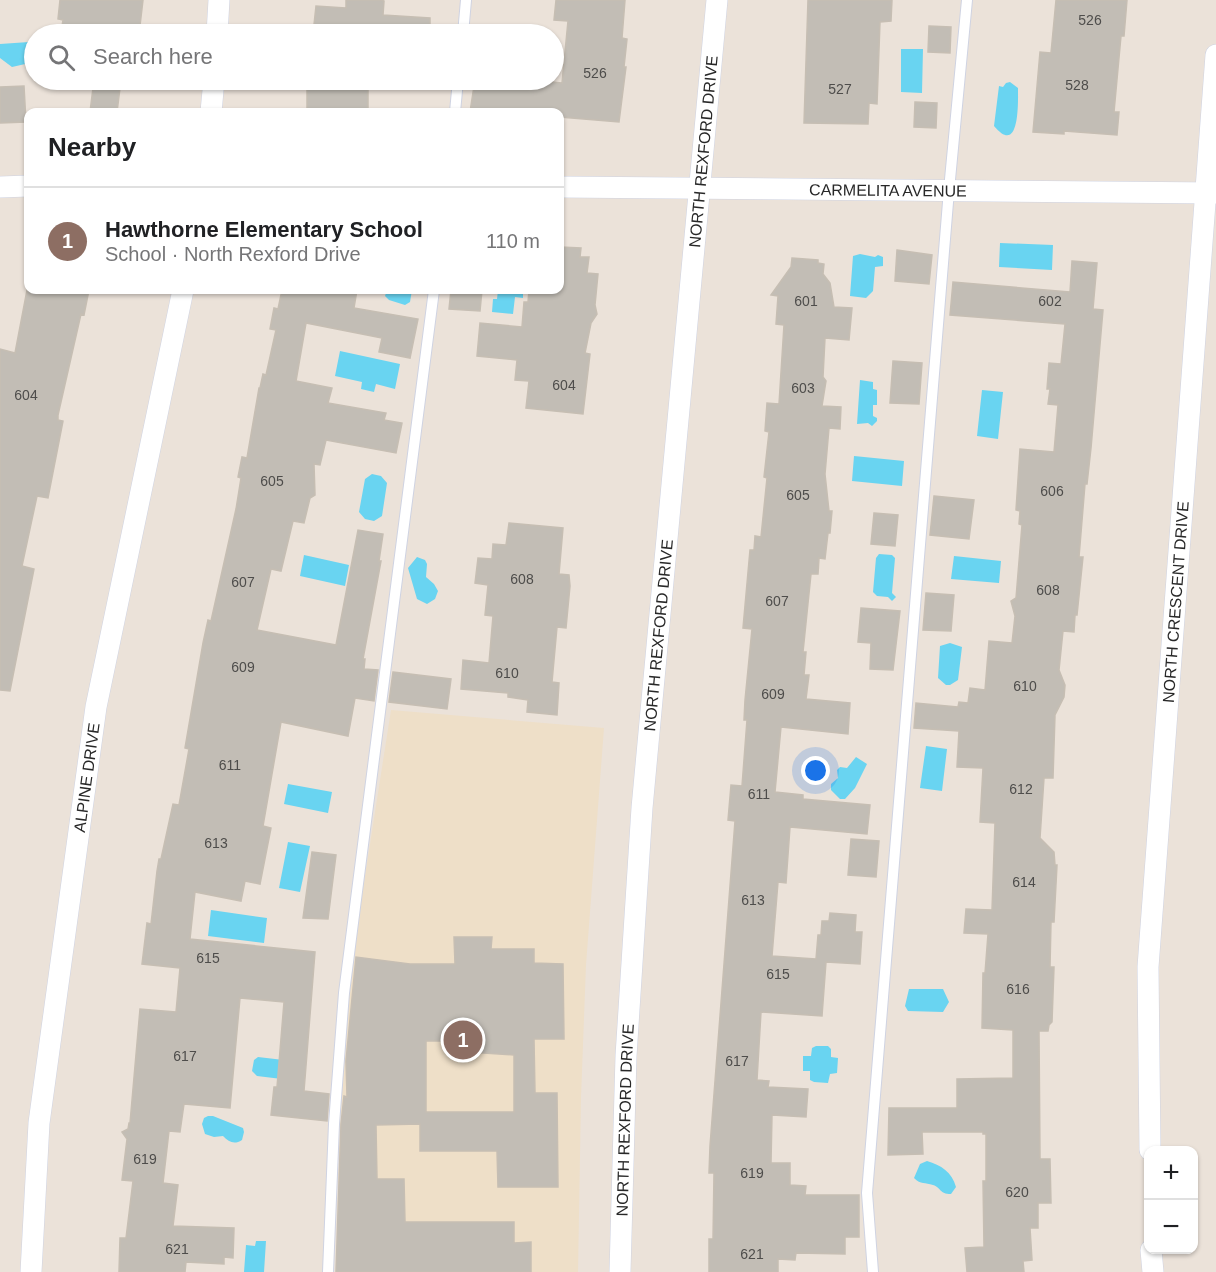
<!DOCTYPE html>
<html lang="en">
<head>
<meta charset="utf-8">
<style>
	body { margin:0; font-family:Arial,sans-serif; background:#f6f6f6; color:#202124 }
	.controls { position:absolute; right:18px; bottom:18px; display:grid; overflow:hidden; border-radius:12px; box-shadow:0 2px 4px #0004 }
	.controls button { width:54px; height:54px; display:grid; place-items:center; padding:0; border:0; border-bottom:2px solid #e0e0e0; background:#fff; color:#202124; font:30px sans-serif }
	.you { position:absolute; left:816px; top:771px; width:21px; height:21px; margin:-15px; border:4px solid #fff; border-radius:50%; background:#1a73e8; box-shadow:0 0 0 9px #1a73e833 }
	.badge { display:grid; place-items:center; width:39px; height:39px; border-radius:50%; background:#ea580c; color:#fff; font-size:20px; font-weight:700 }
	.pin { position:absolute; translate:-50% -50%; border:3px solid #fff; box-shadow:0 2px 6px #0006 }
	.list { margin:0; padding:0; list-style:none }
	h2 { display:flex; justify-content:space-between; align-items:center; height:78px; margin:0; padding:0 24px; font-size:26px }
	h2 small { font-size:20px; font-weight:400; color:#757577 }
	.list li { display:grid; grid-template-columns:39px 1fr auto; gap:18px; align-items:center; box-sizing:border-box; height:108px; padding:0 24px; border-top:2px solid #e0e0e0 }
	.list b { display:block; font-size:22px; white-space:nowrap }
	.list p { margin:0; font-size:20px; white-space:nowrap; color:#757577 }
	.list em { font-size:20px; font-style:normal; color:#757577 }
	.icon { flex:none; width:33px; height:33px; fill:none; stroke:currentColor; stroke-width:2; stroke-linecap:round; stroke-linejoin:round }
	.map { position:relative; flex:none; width:1216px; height:1272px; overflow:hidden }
	.search { position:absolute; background:#fff; box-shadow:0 2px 4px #0004; left:24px; top:24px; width:540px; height:66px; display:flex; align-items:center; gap:15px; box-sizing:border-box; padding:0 21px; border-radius:33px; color:#757577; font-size:22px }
	.panel { position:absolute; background:#fff; box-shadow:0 2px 4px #0004; left:24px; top:108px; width:540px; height:186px; border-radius:12px }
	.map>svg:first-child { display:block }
</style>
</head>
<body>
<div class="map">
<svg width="1216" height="1272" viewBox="0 0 1216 1272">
	<rect width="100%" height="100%" fill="#ebe2d9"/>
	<path fill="#eedfc8" d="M391,710L604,728L586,965L581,1098L578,1272H336L341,1089L347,991Z"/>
	<path fill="#69d4f1" d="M29,42L34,53V62L12,67L0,58V44Z
		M901,49H923L922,93L901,92Z
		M1010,82L1018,88C1018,102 1020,157 994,126L999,86L1003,87L1006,83Z
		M1000,243L1053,245L1052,270L999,267Z
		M860,254L875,257L878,255L883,257V266L875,267L873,291L866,298L850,296L853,256Z
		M387,290H412L410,302L405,305L389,300L385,296Z
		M498,290H523V298L515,297L513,314L492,312L493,299H497Z
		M340,351L400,364L395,389L376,384L374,392L361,389L362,382L335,376Z
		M860,380L873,382V389L877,390V405H873V416L877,418V421L872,426L868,423L857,424Z
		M982,390L1003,392L998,439L977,436Z
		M854,456L904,461L902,486L852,481Z
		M372,474L381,476L387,483L382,516L374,521L365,519L359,512L365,479Z
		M879,554L892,555L895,558L892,593L896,597L892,601L888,597L877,596L873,592L876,558Z
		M304,555L349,565L345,586L300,576Z
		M954,556L1001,561L999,583L951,579Z
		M417,557L425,560L427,564L426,577L434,584L438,591L435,599L427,604L417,599L408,568Z
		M950,643L962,647L958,680L950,685H946L938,678L940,646Z
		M926,746L947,749L942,791L920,788Z
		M856,757L867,764L855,788L845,799H840L831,790V784L838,778L837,770L840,767L847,768Z
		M288,784L332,792L328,813L284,804Z
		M288,842L310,846L300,892L279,888Z
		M211,910L267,918L264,943L208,936Z
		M909,989H943L949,1002L943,1012L908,1011L905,1006Z
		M816,1046H828L831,1049V1057L838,1058L837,1073L830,1074L828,1083L814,1082L810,1080V1071H803V1056H811L812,1048Z
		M258,1057L292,1061L290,1080L257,1076L252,1071L254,1060Z
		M208,1116H213L243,1128L244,1132L242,1140C234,1145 229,1142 223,1136L214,1137L205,1134L202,1124L204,1118Z
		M927,1161C941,1165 952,1172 956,1187L951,1194C939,1194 942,1188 933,1185C925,1182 921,1185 914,1178L920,1164Z
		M256,1241H266L264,1272H244L246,1245L255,1246Z"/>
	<path fill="#c2bdb5" stroke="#c6beb3" stroke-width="1.5" fill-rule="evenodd" d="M60,0H143L139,34H119L62,26L63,20L58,19Z
		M346,0H381L384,1L383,15L430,18V34H313L316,6L346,8Z
		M556,0H625L622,38L627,39L624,67H626L619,122L560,117V112H470L474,86L530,89L531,80L562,83L568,21L554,20Z
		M808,0H892L891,21L880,22L877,104L869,103L868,124L804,123Z
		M1056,0H1127L1124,36H1121L1114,112H1119L1117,135L1064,131V134L1033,132L1040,52L1051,53Z
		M929,26L951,27L950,53L928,52Z
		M94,80H121L117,112H90Z
		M307,80H344V86L368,87V112H307Z
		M24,86L26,122L0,123V87Z
		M915,102L937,103L936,128L914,127Z
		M560,247L581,248L580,257H589L587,273L598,274L595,305L597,314L591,323L585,353L590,354L583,414L526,408L529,381L515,380L517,360L477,356L480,323L522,327L524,302H528L529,290H560Z
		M897,250L932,255L929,284L895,281Z
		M792,258L818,260V263L824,264L823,274L830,283L834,307L852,308L849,340L825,338L823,377L826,381L822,406L841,407L840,429L829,428L825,474L829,511H832L830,533H828L825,559L819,558L818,574H811L803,652H806L804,675H809L806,699L850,703L848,734L781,727L775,792L803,795V799L870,805L867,834L790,827L786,883L778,882L772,956L816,959L818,935H821L822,921H829L830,913L856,915L855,932H862L860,964L826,962L822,1016L761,1012L757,1080L769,1081L768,1087L808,1089L806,1117L772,1115L771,1163H790V1185L806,1186L805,1195H859V1237H845V1254L796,1253L795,1260L778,1259V1272H709V1239H713L714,1173H709L710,1146L735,821L728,820L731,785L742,786L747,720H744L745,700L752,629L743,628L750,550H754L755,536L761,537L767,478L764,477L769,432L765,431L767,403L779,404L784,325L776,324L778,296L771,295L791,267Z
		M1072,261L1097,263L1093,309L1103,310L1091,448L1087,484H1085L1079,557H1083L1077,615H1075L1074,632L1063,631L1059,670L1065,685L1064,697L1055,715L1053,778H1044L1040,838L1054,852L1055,865H1057L1054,922H1051L1050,967H1054L1052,1022L1049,1025L1048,1031H1039L1040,1159H1050L1051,1203H1038V1228H1030L1032,1260L1023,1261L1024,1272H967L965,1248L984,1247L983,1181H986V1134H983V1132H922L923,1154L888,1155L889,1108H957V1079L1013,1078V1030L982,1028L983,973H985L988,934L964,933L966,909L992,910L995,823L980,822L983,768L957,767L959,731L914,728L916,703L958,707L959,702L968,703L970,688L985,690L989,641L1012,643L1015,616L1011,601L1016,598L1022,525L1019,524L1020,511L1016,510L1020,449L1054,452L1058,405L1048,404L1050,389H1047L1049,363L1061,364L1065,324L950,315L953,282L1070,292Z
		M27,290H89L84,315L81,314L58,415V420L63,421L48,498L37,496L22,566L34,569L10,691L0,690V349L15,353Z
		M282,290H357L354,308L418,319L410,358L379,352L382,338L306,323L296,381L332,388L328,403L386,413L384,420L402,423L396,453L326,440L320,465L314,464L315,495L310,498L304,523L293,521L281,571L271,569L257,630L336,645L358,530L383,534L379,561H381L363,659H365L364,669L378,670L374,701L355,698L348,736L281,722L263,826L271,828L260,884L245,881L241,901L195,892L190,939L315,952L304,1091L329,1094L327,1121L271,1115L274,1087H277L284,1002L240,998L230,1108L184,1104L180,1132L169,1131L163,1183L178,1185L173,1226L234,1228L233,1258L224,1257V1264L186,1262L185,1272H119L120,1238H126L133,1181L122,1180L127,1139L122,1132L128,1129L129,1123H130L140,1009L176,1012L180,968L142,964L147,923L151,924L157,871L159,859H161L173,804L179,805L189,749L185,748L203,643L208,620L211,621L236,509L241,478L238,477L242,457L247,458L259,388H260L263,374L266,375L276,330L270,329L274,308L278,309Z
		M451,290H482L480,311L449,309Z
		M893,361L922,363L919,404L890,403Z
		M934,496L974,500L969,539L930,535Z
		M874,513L898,515L895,546L871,544Z
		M509,523L563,528L559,574L569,575L570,586L566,628L557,627L552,682L559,683L557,715L527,712L528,700L508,697V693L461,689L463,660L489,663L493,616L485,615L488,585L475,583L478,558L492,559L493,544L506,545Z
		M926,593L954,595L951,631L923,630Z
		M861,608L900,611L893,670L870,669L871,643L858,642Z
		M393,672L451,679L447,709L389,702Z
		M851,839L879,841L876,877L848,875Z
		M312,852L336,855L328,919L303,918Z
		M454,937H492L491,949H534V963L563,964L564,1039H534L535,1093H557L558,1187H498L497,1151H420V1124L376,1125L377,1179H404L405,1222H514V1243L531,1242V1272H336L341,1124L344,1096L347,1097L346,1061L356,957L410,964H455ZM426,1041H469V1052L514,1055V1112H426Z"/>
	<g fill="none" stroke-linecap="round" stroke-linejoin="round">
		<g stroke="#cfd3e2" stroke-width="12">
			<path id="service" d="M463,34L466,0
				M455,112L458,80
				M328,1272L334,1124L344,993L434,290
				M873,1272L867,1193L949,190L967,0"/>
		</g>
		<g stroke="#cfd3e2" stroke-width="22">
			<g id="minor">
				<path d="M217,34L219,0"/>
				<path d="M211,112L214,80"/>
				<path d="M0,187L28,186"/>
				<path id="s1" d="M560,187L1216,193"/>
				<path id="s2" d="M1150,1150L1148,967L1216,55"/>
				<path d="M1151,1250L1153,1272"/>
				<path id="s3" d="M31,1272L39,1123L96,707L183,290"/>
				<path id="s4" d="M620,1272L626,1056L642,808L717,0"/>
			</g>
		</g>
		<use href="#service" stroke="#fff" stroke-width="10"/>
		<use href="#minor" stroke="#fff" stroke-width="21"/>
	</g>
	<g text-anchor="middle" stroke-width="4.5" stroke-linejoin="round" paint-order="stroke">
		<g font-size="14" fill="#4e4d4b">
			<text x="1090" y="25">526</text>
			<text x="595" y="78">526</text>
			<text x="1077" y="90">528</text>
			<text x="840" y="94">527</text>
			<text x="806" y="306">601</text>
			<text x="1050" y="306">602</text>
			<text x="564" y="390">604</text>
			<text x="803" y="393">603</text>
			<text x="26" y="400">604</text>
			<text x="272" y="486">605</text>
			<text x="1052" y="496">606</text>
			<text x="798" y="500">605</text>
			<text x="522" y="584">608</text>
			<text x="243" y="587">607</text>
			<text x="1048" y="595">608</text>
			<text x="777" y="606">607</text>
			<text x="243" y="672">609</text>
			<text x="507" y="678">610</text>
			<text x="1025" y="691">610</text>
			<text x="773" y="699">609</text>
			<text x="230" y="770">611</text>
			<text x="1021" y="794">612</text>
			<text x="759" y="799">611</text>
			<text x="216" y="848">613</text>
			<text x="1024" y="887">614</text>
			<text x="753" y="905">613</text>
			<text x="208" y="963">615</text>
			<text x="778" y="979">615</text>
			<text x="1018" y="994">616</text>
			<text x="185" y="1061">617</text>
			<text x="737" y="1066">617</text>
			<text x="145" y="1164">619</text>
			<text x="752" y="1178">619</text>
			<text x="1017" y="1197">620</text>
			<text x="177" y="1254">621</text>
			<text x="752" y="1259">621</text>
		</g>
		<g font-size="16" fill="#282828" stroke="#fff">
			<text dy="6" stroke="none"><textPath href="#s4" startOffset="1124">NORTH REXFORD DRIVE</textPath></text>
			<text dy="6" stroke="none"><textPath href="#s1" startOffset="328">CARMELITA AVENUE</textPath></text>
			<text dy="6" stroke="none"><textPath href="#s2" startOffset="549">NORTH CRESCENT DRIVE</textPath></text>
			<text dy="6" stroke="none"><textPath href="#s4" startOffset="638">NORTH REXFORD DRIVE</textPath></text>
			<text dy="6" stroke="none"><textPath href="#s3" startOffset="498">ALPINE DRIVE</textPath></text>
			<text dy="6" stroke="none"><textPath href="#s4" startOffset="152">NORTH REXFORD DRIVE</textPath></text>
		</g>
	</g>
</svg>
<div class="controls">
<button>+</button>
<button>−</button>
</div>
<div class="you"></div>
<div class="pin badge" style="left:463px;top:1040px;background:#8d6e63">1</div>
<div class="search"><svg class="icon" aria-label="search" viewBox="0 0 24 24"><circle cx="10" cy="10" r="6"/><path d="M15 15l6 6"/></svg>Search here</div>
<section class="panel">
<h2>Nearby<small></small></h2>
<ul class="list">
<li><span class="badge" style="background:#8d6e63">1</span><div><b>Hawthorne Elementary School</b><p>School · North Rexford Drive</p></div><em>110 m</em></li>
</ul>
</section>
</div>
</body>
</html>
